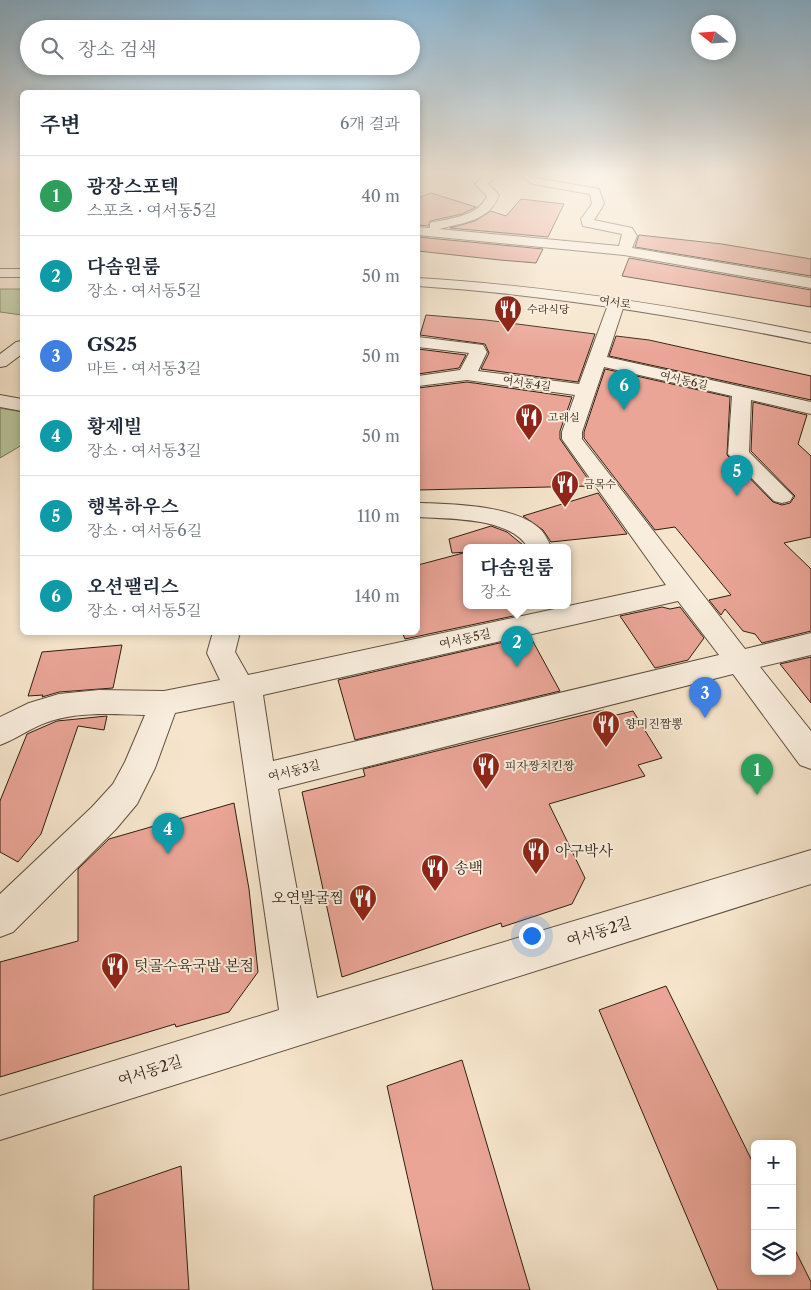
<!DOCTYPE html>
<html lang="ko">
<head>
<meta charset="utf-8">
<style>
	body { margin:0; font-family:"Libre Caslon Text","Noto Serif KR",serif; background:#f2f2f3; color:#1f2937 }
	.controls { position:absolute; right:15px; bottom:15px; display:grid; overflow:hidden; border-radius:8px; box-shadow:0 2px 8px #0003 }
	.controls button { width:45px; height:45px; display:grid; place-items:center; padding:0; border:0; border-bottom:1px solid #e0e1e3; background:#fff; color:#1f2937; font:25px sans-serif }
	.compass { position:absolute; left:691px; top:15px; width:45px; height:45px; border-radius:50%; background:#fff; box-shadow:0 2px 8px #0003; rotate:287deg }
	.you { position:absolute; left:531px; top:935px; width:18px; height:18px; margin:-12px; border:4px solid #fff; border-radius:50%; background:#1a73e8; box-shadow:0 0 0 8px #1a73e833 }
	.badge { display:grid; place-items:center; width:32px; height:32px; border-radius:50%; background:#db2777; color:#fff; font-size:16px; font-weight:700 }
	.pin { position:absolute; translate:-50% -41px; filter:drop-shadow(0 1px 2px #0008) }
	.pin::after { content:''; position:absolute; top:26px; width:18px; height:15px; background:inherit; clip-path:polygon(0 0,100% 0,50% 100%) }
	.popup { position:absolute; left:463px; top:544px; width:108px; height:65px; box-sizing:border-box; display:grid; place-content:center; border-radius:8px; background:#fff; filter:drop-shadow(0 1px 4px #0005); font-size:16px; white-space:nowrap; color:#747a83 }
	.popup b { font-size:19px; color:#1f2937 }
	.popup::after { content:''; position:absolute; left:50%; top:100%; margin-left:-10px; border:10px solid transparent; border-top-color:#fff }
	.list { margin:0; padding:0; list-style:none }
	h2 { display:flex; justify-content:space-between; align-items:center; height:65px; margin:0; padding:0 20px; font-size:21px }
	h2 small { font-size:16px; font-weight:400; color:#747a83 }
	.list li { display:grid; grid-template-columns:32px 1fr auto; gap:15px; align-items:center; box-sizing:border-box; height:80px; padding:0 20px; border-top:1px solid #e0e1e3 }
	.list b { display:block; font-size:19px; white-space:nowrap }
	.list p { margin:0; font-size:16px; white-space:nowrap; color:#747a83 }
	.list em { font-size:16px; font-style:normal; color:#747a83 }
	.icon { flex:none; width:28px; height:28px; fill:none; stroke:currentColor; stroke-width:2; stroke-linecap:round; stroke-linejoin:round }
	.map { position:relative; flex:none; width:811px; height:1290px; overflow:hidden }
	.search { position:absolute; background:#fff; box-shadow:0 2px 8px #0003; left:20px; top:20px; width:400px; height:55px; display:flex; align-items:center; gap:12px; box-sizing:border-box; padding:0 18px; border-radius:28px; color:#747a83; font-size:19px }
	.panel { position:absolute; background:#fff; box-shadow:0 2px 8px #0003; left:20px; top:90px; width:400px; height:545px; border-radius:8px }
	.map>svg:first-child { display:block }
</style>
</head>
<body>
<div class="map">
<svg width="811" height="1290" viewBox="0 0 811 1290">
	<rect width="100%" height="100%" fill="#f6e5cc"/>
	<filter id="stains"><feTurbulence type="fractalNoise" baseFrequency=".004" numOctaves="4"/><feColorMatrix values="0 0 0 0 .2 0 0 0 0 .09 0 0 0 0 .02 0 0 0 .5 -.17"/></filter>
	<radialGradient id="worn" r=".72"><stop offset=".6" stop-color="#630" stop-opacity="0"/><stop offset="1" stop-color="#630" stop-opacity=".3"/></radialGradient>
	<path fill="#b7c69c" stroke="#727256" d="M0,289H22V315L0,312Z
		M0,408L22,412V445L0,458Z"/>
	<path fill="#eaa597" stroke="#2e1f10" d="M431,193L476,207L462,214L430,221L428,226L418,225V198Z
		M521,199L564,204L548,237L450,228L475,221L491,211L506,216Z
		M639,235L722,244L811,259V276L635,247Z
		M418,237L543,249L536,263L500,260L418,251Z
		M629,258L811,290V307L622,276Z
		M426,315L486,320L595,334L578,382L481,369L489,353L485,344L420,335Z
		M616,336L649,340L811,376V400L609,356Z
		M418,349L466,355L459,368L418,374Z
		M605,369L730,397L727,455L773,502L782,505L790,503L795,496L751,451L753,402L807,415L798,444L811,456V537L784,543L811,569V631L762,643L755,634L743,631L725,609L721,615L709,600L731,595L675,527L655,530L584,438V432Z
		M467,382L572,397L560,431V439L593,486L418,490V388Z
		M598,493L627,534L551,542L543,530L523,516Z
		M491,526L507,532L523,545L467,548V606H513L518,615L405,639L402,632H418V565L467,552L452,553L449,539Z
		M662,607L670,609L680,607L704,638L688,660L655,668L620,616Z
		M530,636L560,691L355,740L338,680Z
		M122,645L113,688L59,692L42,697L43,695L28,696L42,652Z
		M811,657V703L780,664Z
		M604,710L608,717L633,711L662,758L638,765L645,776L549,804L585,878L572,904L502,927L501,923L342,977L302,792L365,776L363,769Z
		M107,716L104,730L78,726L41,834L18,862L0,852V801L27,734L57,721Z
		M234,803L249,889L258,972L229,1012L176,1027L175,1024L0,1077V962L78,941V869L109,839Z
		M666,986L755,1167V1271H792V1244L811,1282V1290H718L599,1010Z
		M462,1060L530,1290H433L387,1086Z
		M181,1166L189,1290H93L94,1196Z"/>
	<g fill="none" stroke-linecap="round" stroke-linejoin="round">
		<g stroke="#60503f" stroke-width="2">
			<path id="minor" d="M487,173H500L488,184L499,195C490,221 462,223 439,229L619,246L622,234L583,226L581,219L592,204L590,194L533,184L523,178V173H535L536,178L599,189L604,204L594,220L632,228L637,236L632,248L811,278V288L624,255L418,235V227L430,228V223C450,218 478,217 487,196L475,184Z
				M617,297L625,302L607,357L811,402V414L751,400L749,452L793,496L790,501L782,503L774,501L728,454L732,396L604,367L582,432V439L745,649L811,633V655L760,667L811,731V769L800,765L733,674L278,789L317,998L811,850V884L0,1140V1096L279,1010L234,701L175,713L155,768L137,804L116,829L13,932L0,937V894L92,807L113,784L125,762L145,715C112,714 76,711 45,723C29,729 16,739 0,745V717L29,703L59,694L99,690L164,691L220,680L207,653L213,632H240L235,652L248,675L666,585L562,439V432L575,395L467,380L418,386V376L460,370L469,353L418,347V337L483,345L487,352L478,371L579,384L609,302ZM678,601L719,655L273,761L263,695Z
				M22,341V354L6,366L0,367V354L16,342Z
				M0,395L22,399V411L0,407Z
				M418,503C451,504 519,505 542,531C546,536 549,543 552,548H528C511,517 449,519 418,517Z"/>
		</g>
		<g stroke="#60503f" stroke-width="2">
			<path id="tertiary" d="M0,269H22V277H0Z
				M418,278C551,286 681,307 811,333V343C681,316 551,295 418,286Z"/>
		</g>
		<use href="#minor" fill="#f9eede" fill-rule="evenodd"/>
		<use href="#tertiary" fill="#f9eede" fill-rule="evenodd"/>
	</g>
	<linearGradient id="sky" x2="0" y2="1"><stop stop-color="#8ab8d7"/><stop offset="0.49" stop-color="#fbf3e8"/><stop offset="1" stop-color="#fbf3e8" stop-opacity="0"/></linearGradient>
	<rect width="811" height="353" fill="url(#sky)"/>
	<defs>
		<g id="restaurant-pin" transform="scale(1.4375)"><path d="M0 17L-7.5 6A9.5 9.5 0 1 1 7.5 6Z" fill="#8f2418" stroke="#f9eede"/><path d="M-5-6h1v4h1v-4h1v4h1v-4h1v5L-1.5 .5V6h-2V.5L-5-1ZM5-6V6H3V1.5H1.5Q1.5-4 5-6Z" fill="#fff"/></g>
	</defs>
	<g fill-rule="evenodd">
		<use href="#restaurant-pin" x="508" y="309"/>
		<use href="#restaurant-pin" x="529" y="417"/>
		<use href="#restaurant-pin" x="565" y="484"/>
		<use href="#restaurant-pin" x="606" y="724"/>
		<use href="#restaurant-pin" x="486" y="766"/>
		<use href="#restaurant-pin" x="536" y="851"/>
		<use href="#restaurant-pin" x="435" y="868"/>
		<use href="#restaurant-pin" x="363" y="898"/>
		<use href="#restaurant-pin" x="115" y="966"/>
	</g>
	<g text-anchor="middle" stroke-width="4" stroke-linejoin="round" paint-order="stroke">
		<g font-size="11" fill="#2e1f10" stroke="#f9eede">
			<text transform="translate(615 302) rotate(8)" y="4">여서로</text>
			<text transform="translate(684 380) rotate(13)" y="4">여서동6길</text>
			<text transform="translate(527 383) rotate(8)" y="4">여서동4길</text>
		</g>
		<g font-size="11" fill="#2e1f10" stroke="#f9eede" text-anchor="start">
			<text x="527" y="313">수라식당</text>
			<text x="548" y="421">고래실</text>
			<text x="584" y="488">금목수</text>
		</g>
		<g font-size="12" fill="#2e1f10" stroke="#f9eede">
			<text transform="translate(465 639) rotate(-13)" y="4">여서동5길</text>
			<text transform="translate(294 771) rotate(-14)" y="4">여서동3길</text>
		</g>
		<g font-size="12" fill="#2e1f10" stroke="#f9eede" text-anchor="start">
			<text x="625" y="728">향미진짬뽕</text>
			<text x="505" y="770">피자짱치킨짱</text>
		</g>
		<g font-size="15" fill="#2e1f10" stroke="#f9eede" text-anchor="start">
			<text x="555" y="856">아구박사</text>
			<text x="454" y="873">송백</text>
			<text x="344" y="903" text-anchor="end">오연발굴찜</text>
			<text x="134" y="971">텃골수육국밥 본점</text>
		</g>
		<g font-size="15" fill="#2e1f10" stroke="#f9eede">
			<text transform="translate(599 932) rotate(-17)" y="5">여서동2길</text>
			<text transform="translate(150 1071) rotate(-18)" y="5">여서동2길</text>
		</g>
	</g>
	<rect width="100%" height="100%" filter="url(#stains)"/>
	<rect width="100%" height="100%" fill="url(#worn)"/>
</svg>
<div class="controls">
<button>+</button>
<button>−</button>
<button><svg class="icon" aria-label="layers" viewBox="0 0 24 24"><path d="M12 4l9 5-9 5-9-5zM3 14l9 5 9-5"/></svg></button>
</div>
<svg class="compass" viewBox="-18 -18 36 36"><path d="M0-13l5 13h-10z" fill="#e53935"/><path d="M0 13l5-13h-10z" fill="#747a83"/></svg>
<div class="you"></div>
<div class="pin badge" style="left:757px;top:795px;background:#2e9e5b">1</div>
<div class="pin badge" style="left:517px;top:667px;background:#0f9aa8">2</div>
<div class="popup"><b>다솜원룸</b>장소</div>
<div class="pin badge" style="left:705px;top:718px;background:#3f7fe0">3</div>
<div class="pin badge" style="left:168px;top:854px;background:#0f9aa8">4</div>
<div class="pin badge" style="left:737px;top:496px;background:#0f9aa8">5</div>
<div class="pin badge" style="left:624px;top:410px;background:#0f9aa8">6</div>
<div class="search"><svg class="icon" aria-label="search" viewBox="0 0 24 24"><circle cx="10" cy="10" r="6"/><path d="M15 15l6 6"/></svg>장소 검색</div>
<section class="panel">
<h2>주변<small>6개 결과</small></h2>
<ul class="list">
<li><span class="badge" style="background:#2e9e5b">1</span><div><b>광장스포텍</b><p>스포츠 · 여서동5길</p></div><em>40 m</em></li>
<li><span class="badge" style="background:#0f9aa8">2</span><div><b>다솜원룸</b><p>장소 · 여서동5길</p></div><em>50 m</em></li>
<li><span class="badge" style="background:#3f7fe0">3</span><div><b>GS25</b><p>마트 · 여서동3길</p></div><em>50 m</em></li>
<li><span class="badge" style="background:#0f9aa8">4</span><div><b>황제빌</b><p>장소 · 여서동3길</p></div><em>50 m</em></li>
<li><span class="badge" style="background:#0f9aa8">5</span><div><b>행복하우스</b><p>장소 · 여서동6길</p></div><em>110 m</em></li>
<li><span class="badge" style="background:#0f9aa8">6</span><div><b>오션팰리스</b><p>장소 · 여서동5길</p></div><em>140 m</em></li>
</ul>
</section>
</div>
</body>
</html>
